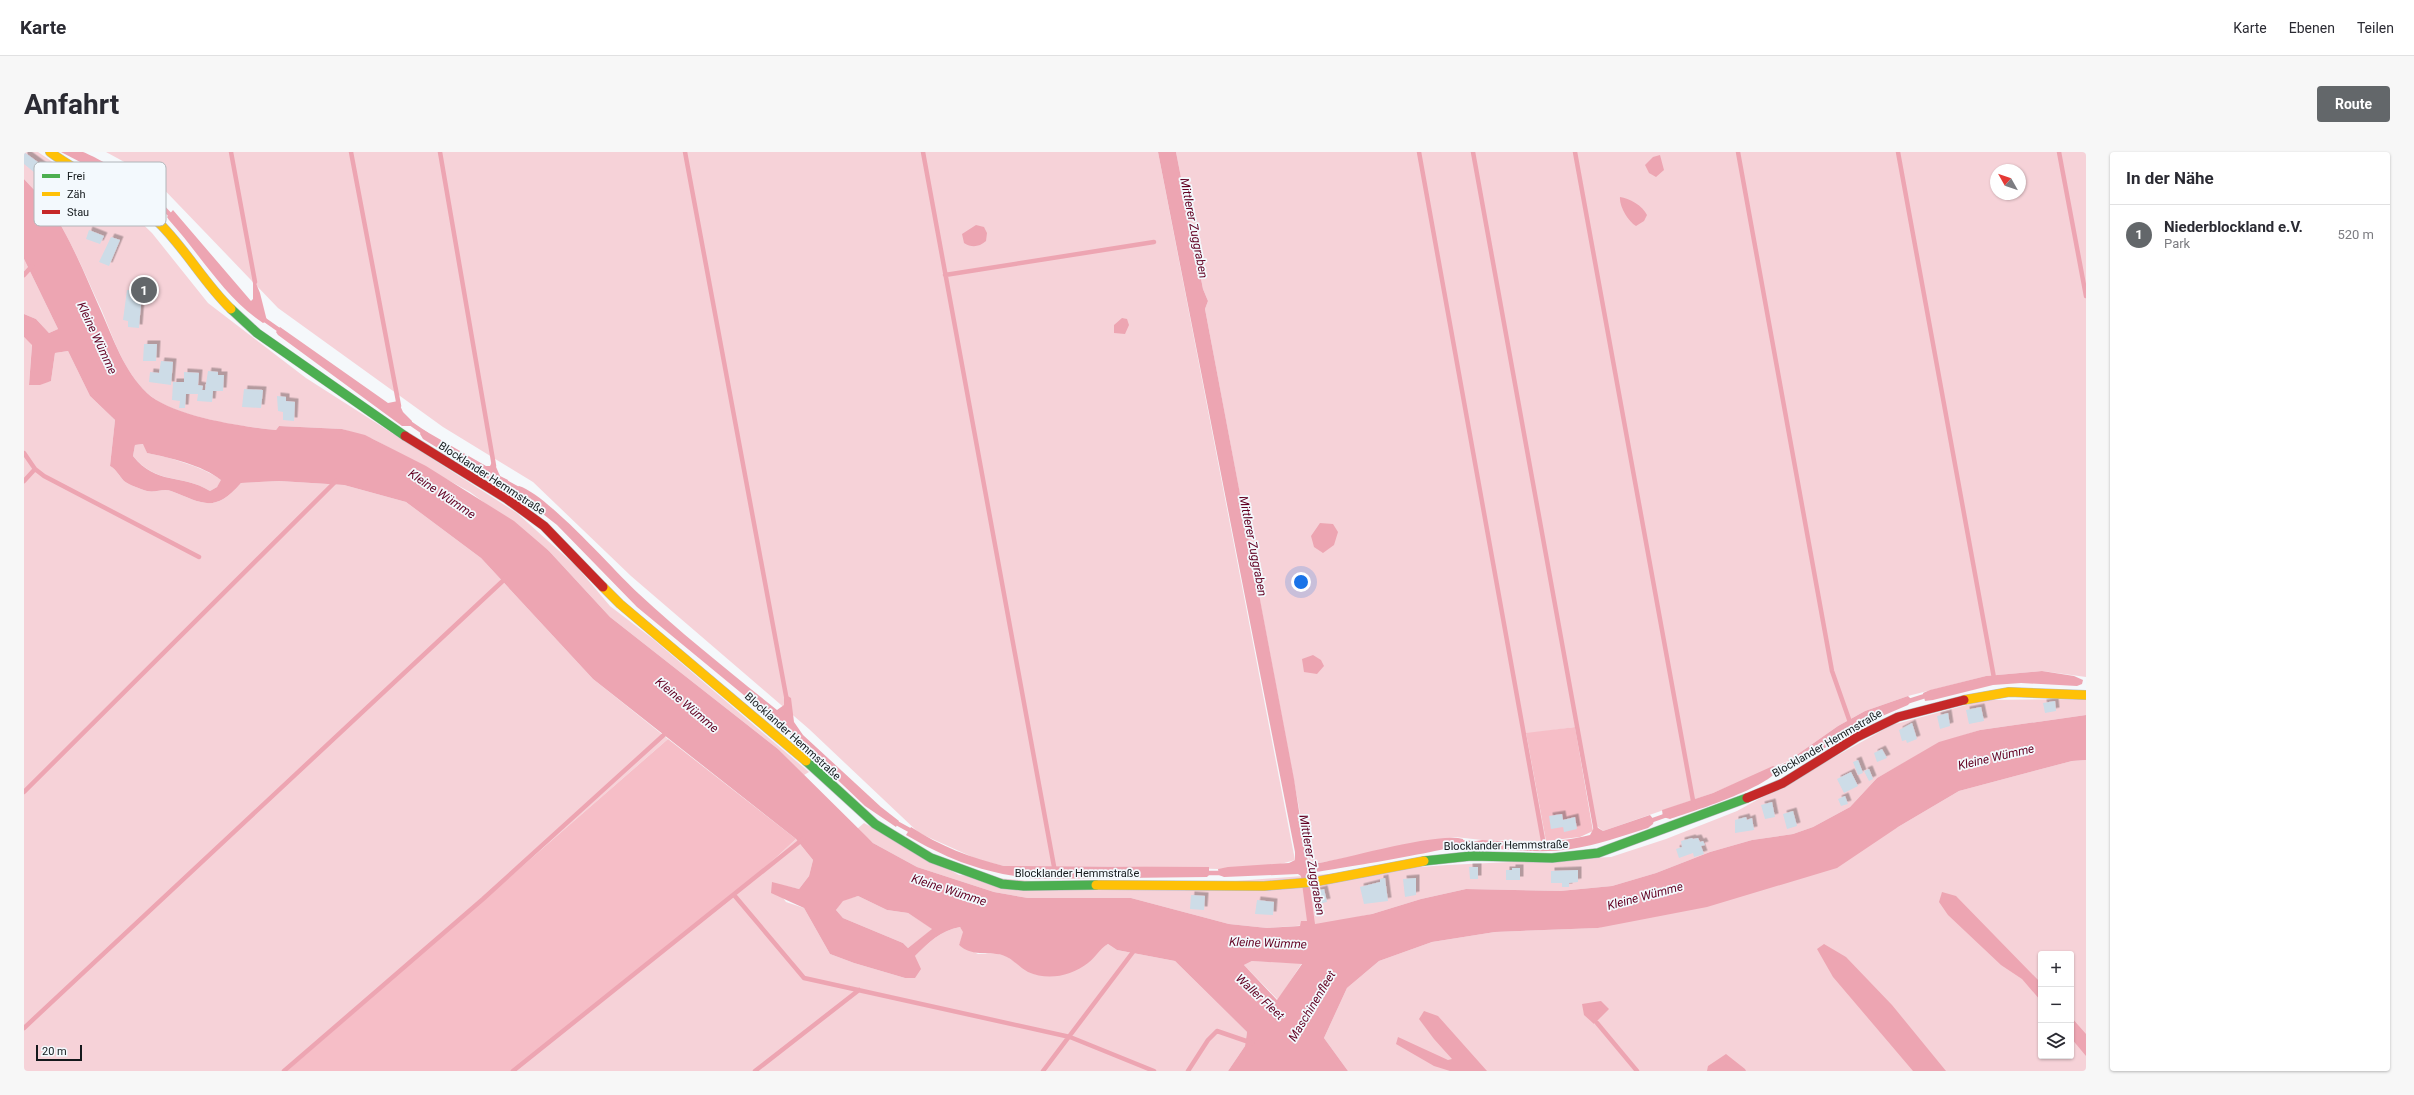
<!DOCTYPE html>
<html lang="de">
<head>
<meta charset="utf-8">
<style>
	body { margin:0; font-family:Roboto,sans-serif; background:#f7f7f7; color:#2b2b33 }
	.controls { position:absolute; right:12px; bottom:12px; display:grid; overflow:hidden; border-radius:4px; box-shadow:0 1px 3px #0004 }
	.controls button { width:36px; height:36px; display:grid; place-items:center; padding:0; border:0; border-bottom:1px solid #e1e1e2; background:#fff; color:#2b2b33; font:20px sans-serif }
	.compass { position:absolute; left:1966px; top:12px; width:36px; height:36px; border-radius:50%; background:#fff; box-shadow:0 1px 3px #0004; rotate:310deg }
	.scale { position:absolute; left:12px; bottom:10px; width:46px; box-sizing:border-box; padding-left:4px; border:2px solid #14191c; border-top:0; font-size:11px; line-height:14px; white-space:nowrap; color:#14191c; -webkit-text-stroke:3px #f3f9fd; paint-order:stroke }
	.you { position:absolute; left:1277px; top:430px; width:14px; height:14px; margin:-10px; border:3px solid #fff; border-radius:50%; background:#1a73e8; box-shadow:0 0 0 6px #1a73e833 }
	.badge { display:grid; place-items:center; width:26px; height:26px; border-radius:50%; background:#63676a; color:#fff; font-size:13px; font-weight:700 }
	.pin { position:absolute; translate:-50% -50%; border:2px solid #fff; box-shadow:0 1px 4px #0006 }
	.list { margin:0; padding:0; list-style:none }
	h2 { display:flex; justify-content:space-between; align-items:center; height:52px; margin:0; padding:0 16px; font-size:17px }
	h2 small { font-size:13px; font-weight:400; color:#7c7c81 }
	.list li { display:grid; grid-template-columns:26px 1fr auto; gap:12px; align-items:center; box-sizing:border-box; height:60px; padding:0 16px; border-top:1px solid #e1e1e2 }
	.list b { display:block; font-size:15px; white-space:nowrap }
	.list p { margin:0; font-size:13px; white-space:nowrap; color:#7c7c81 }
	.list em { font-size:13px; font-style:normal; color:#7c7c81 }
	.icon { flex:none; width:22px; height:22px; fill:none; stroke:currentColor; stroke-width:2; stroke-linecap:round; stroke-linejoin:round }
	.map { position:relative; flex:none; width:2062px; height:919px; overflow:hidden; border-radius:4px }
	header { display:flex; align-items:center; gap:24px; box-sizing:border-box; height:56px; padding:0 20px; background:#fff; border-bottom:1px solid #e1e1e2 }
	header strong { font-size:19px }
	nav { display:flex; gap:22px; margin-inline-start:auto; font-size:14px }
	.intro { display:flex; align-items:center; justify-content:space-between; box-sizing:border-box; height:96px; padding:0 24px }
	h1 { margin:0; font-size:28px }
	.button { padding:10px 18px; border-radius:4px; background:#63676a; color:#fff; font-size:14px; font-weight:700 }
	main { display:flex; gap:24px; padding:0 24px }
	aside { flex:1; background:#fff; border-radius:4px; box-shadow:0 1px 3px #0004 }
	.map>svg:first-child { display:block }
</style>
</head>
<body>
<header>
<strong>Karte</strong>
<nav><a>Karte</a><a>Ebenen</a><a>Teilen</a></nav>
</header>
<div class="intro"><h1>Anfahrt</h1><a class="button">Route</a></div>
<main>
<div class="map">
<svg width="2062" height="919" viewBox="0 0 2062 919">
	<defs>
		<filter id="shadow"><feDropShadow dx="3.5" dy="-3.5" stdDeviation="0" flood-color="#0004"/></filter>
	</defs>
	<rect width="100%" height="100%" fill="#f5f8fb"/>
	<path fill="#f6d2d8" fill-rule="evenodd" d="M0,0H14L64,34L104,58L128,81L184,151L282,226L493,361L553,415L586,454L629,487L785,620L780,623L754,597L586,465L525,399L446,340L349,287L318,277L255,274L252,278C219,275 148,265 123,241C100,219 90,188 78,159C62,125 45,82 23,52C16,43 7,35 0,27Z
		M82,0H1134L1271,708L1253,713L1194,717L1084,714H980L955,708L895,681L785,577L607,424L509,330L419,275L254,156L128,25Z
		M1152,0H2062V525L2018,519L1962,524L1884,544L1841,559L1814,574L1764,609L1689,641L1579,679L1569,671L1551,575L1502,582L1522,689L1458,688L1431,685L1295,711L1285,709L1181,157L1184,149L1179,137ZM1972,18H1996V42H1972Z
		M0,107L34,177L25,181L12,167L0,162Z
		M0,185L8,192L5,233L27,229L31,201L44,199L66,244L91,268L86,314C93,318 95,324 100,329C105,333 117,337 123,339C131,341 140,336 147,339C179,351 190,362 217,331L255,329L320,333L382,350L457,406L569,527L644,587L263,919H0Z
		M120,292L123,301C148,306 176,314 198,328L193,335L186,339C157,321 134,334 109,304L111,293Z
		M2062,547V563L1956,578L1915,591L1853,626L1826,655L1789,675L1769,682L1728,688L1686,700L1632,721L1588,734L1536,739L1442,737L1397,747L1348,762L1300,772L1243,776L1205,772L1107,746H1004L970,740L893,715L849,691L833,677L840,671L935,723L1106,737L1423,713L1587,705L1642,687L1713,659L1868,573L1961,548Z
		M2062,608V919H1324L1300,886L1323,836L1355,809L1408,790L1471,780L1574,776L1874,675L1935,639L2048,609ZM2017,802H2047V904H2017Z
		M772,687L789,708L785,724L775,737L748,731L762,750L780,756L806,802L830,811L881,826H891V804C905,790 916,779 936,775L940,780L935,793L954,802L971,801L982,804L1004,819L1065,810L1077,796L1084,792L1093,798L1151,809L1223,880L1221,894L1204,919H490L705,749Z
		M834,744L863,758L884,761L909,777L884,796L879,791L819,766L812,758L819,748Z
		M1228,809L1278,811L1254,848L1220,813Z"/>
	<path fill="#f6bec7" d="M1551,575L1569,679L1556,685L1522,689L1502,581Z
		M644,587L772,687L705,749L490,919H263Z"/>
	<path fill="#eda5b2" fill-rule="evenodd" d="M37,0C43,0 53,0 59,0C73,5 133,39 139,51L135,54L108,37Z
		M1134,0H1152L1179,137L1184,149L1181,157L1270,627L1282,704L1285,709L1295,711C1325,706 1414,680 1439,687L1440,691C1435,697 1302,719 1284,721L1291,772L1348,762L1397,747L1442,737L1536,739L1588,734L1632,721L1686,700L1728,688L1769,682L1789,675L1826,655L1853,626L1915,590L1956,578L2062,563V608L2048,609L1935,639L1874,675L1813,716L1683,755L1574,776L1471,780L1408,790L1355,809L1323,836L1300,886L1324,919H1204L1221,894L1223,880L1151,809L1093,798L1084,792C1075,797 1072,805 1064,811C1047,824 1024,829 1004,820C995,815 988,806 978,803C963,799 948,805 935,793L939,780L936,775C916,779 905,790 891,804L897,817L891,826H881L830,811L806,802L780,756L747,741L748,730L775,737L785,724L789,708L772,687L569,527L457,406L382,350L320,333L255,329L217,331C190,362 179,351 147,339C140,336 131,341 123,339C117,337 105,333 100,329C95,324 93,318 86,314L91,268L66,244L44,199L31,201L27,229L16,233H5L8,193L0,185V162L12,167L25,181L34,177L0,107V27C7,35 16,43 23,52C45,82 62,125 77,159C90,188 100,219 123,241C147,264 219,275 252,278L255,274L318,277L341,283L402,314L490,369L525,399L586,465L754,597L849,691L893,715L970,740L1004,746H1107L1205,772L1243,776L1276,774L1277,769H1283L1277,724L1274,722L1200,725L1195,723L1194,717L1204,715L1265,711L1271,708V700ZM119,292L123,301C147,306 178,313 197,328L193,335L186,339C157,321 133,334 109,304L111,293ZM834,744L863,758L884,761L908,777L884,796L879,791L819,766L812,758L819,749ZM1228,809L1278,812L1253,848L1220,813Z
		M1636,3L1640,18L1632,25L1625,21L1621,13L1629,5Z
		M1596,45C1605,46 1619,54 1623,63L1620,69L1612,74C1604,69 1595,54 1596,45Z
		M149,58L227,149L229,147V124L236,141L243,169L239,171C200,145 176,102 145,68L143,65Z
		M952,73L960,75L963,81L962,89C955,95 948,96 940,91L938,82Z
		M1098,166L1103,167L1105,173L1101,182L1090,181V173Z
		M256,175L364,251L374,249L379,260L388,269L387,274H378L254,183L252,180Z
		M398,277L462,314H466L469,308L476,324L484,328L483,331L474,333L399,287L396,282Z
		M495,334C524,343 589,418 615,442C659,483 706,520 753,558L760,553V546L762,543L767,546L770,570L779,583L857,655L875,669L872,675L841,654L755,572L613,455L533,373L496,344L492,336Z
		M1296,371L1309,372L1314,380L1310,393L1299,401L1290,395L1287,384Z
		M1289,503L1297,508L1300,514L1293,522L1280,520L1278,507Z
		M2018,519L2050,524L2059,528L2058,532L2053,534L1997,531L1969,533L1909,548L1901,549L1899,541L1906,538L1962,524Z
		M1884,544L1888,548L1884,553L1842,571L1781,608L1767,614L1764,609L1814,574L1841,559Z
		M1749,614L1755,616C1747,635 1667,660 1646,667L1639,665L1638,658L1689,641Z
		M1626,663L1630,668L1629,672L1624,676C1599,684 1573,693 1547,697C1516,702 1484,697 1453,696L1452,689L1458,688C1494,690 1531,692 1566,683L1571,674L1579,679Z
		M887,675C915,694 948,706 980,714L1185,715V723L1183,725L1014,727C962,722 927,709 882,683Z
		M1918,740L1932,744L2015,829L2017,831V849L1998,827L1977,813L1924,763L1915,750Z
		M1800,792L1822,805L1868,853L1922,919H1889L1809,825L1793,797Z
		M1577,849L1585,857L1570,872L1560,863L1558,852Z
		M1400,859L1414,864L1463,919H1426L1410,914L1372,892L1374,885L1424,908L1428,907L1410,887L1395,867Z
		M2047,865L2062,882V904L2047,886Z
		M1702,902L1721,917L1722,919H1683L1684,914Z"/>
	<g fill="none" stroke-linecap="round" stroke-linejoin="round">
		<path stroke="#eda5b2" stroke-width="4.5" d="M207,0L231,130
			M327,0L375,254
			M416,0L470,314
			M661,0L763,549
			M899,0L1031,720
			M1395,0L1520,694
			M1449,0L1572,679
			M1551,0L1670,654
			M1714,0L1808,519L1827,573
			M1874,0L1970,526
			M2035,0L2062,144
			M134,50L148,65
			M0,123L8,114
			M921,123L1130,90
			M238,166L258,180
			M383,269L402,282
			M0,301L11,317L20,324L175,405
			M478,328L498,339
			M0,329L11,317
			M1882,550L1904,543
			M1750,619L1770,609
			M0,640L312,329
			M869,669L889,680
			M1626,669L1643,663
			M1435,690L1458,692
			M1180,721H1200
			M710,743L780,826L1046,885L1130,919
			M1573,871L1613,919
			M0,876L483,425
			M260,919L459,747L643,580
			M489,919L779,687
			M731,919L835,838
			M1019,919L1112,796
			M1164,919L1184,888L1193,879L1228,891"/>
	</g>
	<path fill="#cddce7" filter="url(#shadow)" d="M0,0L22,16L15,24L0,12Z
		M65,78L80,84L76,92L62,87Z
		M87,85L96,88L85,114L75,110Z
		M103,138L118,139L115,176L104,175V169L99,168Z
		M120,192H133L132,209H119Z
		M137,209L149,210L147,233L125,230L126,220L135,221Z
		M184,219L194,220V223H200L199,239H189L188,250L173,249L174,242H162L161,256H155L156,249L148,248L149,230H160V220L175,221L174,233L179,234L178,238H181Z
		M220,237L239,238L237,256L218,255Z
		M253,244L262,245V249L271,250L270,269L259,268V260L254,259Z
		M2031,549L2032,559L2021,561L2019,551Z
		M1957,555L1960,569L1945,572L1942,558Z
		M1924,561L1926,574L1916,577L1913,564Z
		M1888,571L1893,587L1883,591L1882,588L1878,589L1875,578Z
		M1858,597L1863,606L1853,610L1850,601Z
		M1834,608L1839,621L1834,623L1829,610Z
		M1845,617L1849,627L1845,629L1840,619Z
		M1827,620L1834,634L1820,641L1813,627Z
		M1821,644L1824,652L1817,654L1814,647Z
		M1748,650L1751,665L1741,667L1737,653Z
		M1769,659L1773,674L1763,677L1759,662Z
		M1538,662L1539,668L1551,665L1553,677L1540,680L1539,675L1527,677L1525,664Z
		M1722,665L1723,668L1728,666L1730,678L1711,681V668Z
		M1668,686L1669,687L1674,686L1676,690L1679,689L1681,693L1677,694L1680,702L1670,705L1669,701L1655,706L1652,697L1658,695L1657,689Z
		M1445,715H1454V727H1446Z
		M1488,716H1496V728H1482V718H1488Z
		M1554,718V730L1545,731V735H1538V731H1527V719Z
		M1361,726L1364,749L1340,752L1336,735L1356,730V727Z
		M1392,726V743L1381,745L1379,727Z
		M1300,737L1303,750L1294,752L1292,739Z
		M1167,743L1181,744L1180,758L1166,757Z
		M1233,748L1250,750L1249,763L1231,762Z"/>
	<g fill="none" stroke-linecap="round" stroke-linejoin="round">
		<g stroke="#b6babd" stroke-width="10">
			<path id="fast" d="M207,157L233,181L381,284
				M782,609L851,672L907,706L978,732L1000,734L1072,733
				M1400,709L1447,704L1528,706L1574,701L1723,646"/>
		</g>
		<g stroke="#b6babd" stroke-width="10">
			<path id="slow" d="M26,0C59,25 101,40 132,68C160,94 179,130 207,157
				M579,435L596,452L782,609
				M1940,548L1985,540L2062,543
				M1072,733L1240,734L1290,730L1400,709"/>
		</g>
		<g stroke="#b6babd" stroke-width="10">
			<path id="jam" d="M381,284L483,347L520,374L579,435
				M1723,646L1759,631L1833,585L1874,565L1940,548"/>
		</g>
		<use href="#fast" stroke="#4caf50" stroke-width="9"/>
		<use href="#slow" stroke="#ffc107" stroke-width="9"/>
		<use href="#jam" stroke="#c62828" stroke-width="9"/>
	</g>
	<g text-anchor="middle" stroke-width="3.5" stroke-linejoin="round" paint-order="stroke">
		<g font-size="11" fill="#14191c" stroke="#f3f9fd">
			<text transform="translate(468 326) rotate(33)" y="4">Blocklander Hemmstraße</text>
			<text transform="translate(769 584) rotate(42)" y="4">Blocklander Hemmstraße</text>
			<text transform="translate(1803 591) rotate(-30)" y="4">Blocklander Hemmstraße</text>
			<text transform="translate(1482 693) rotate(-1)" y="4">Blocklander Hemmstraße</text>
			<text x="1053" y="725">Blocklander Hemmstraße</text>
		</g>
		<g font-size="12" font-style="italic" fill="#620122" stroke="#f3f9fd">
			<text transform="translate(1170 76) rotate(79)" y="4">Mittlerer Zuggraben</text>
			<text transform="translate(73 186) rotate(65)" y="4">Kleine Wümme</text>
			<text transform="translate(418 342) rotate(34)" y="4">Kleine Wümme</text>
			<text transform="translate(1229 394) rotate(79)" y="4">Mittlerer Zuggraben</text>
			<text transform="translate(663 553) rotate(40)" y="4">Kleine Wümme</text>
			<text transform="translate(1972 605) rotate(-13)" y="4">Kleine Wümme</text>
			<text transform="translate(1288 713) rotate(80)" y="4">Mittlerer Zuggraben</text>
			<text transform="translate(925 738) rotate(18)" y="4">Kleine Wümme</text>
			<text transform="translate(1621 744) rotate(-15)" y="4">Kleine Wümme</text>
			<text transform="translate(1244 791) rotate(2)" y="4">Kleine Wümme</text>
			<text transform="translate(1236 845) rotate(43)" y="4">Waller Fleet</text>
			<text transform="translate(1288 854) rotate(-59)" y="4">Maschinenfleet</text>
		</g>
	</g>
	<rect x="10" y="10" width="132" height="64" rx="6" fill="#f3f9fd" stroke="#b0b6ba" stroke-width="1"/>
	<rect x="18" y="22" width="18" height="4" fill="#4caf50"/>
	<rect x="18" y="40" width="18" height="4" fill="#ffc107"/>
	<rect x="18" y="58" width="18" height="4" fill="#c62828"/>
	<g font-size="11" fill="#14191c">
		<text x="43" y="28">Frei</text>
		<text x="43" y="46">Zäh</text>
		<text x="43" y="64">Stau</text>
	</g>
</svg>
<div class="controls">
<button>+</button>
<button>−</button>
<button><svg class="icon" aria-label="layers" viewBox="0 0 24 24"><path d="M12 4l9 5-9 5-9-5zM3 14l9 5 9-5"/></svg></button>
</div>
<svg class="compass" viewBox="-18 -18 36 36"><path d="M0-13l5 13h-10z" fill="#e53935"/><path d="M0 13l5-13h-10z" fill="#7c7c81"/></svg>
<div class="scale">20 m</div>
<div class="you"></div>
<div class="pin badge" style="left:120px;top:138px">1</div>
</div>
<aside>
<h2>In der Nähe<small></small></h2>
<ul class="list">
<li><span class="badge">1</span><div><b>Niederblockland e.V.</b><p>Park</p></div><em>520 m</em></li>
</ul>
</aside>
</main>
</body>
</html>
